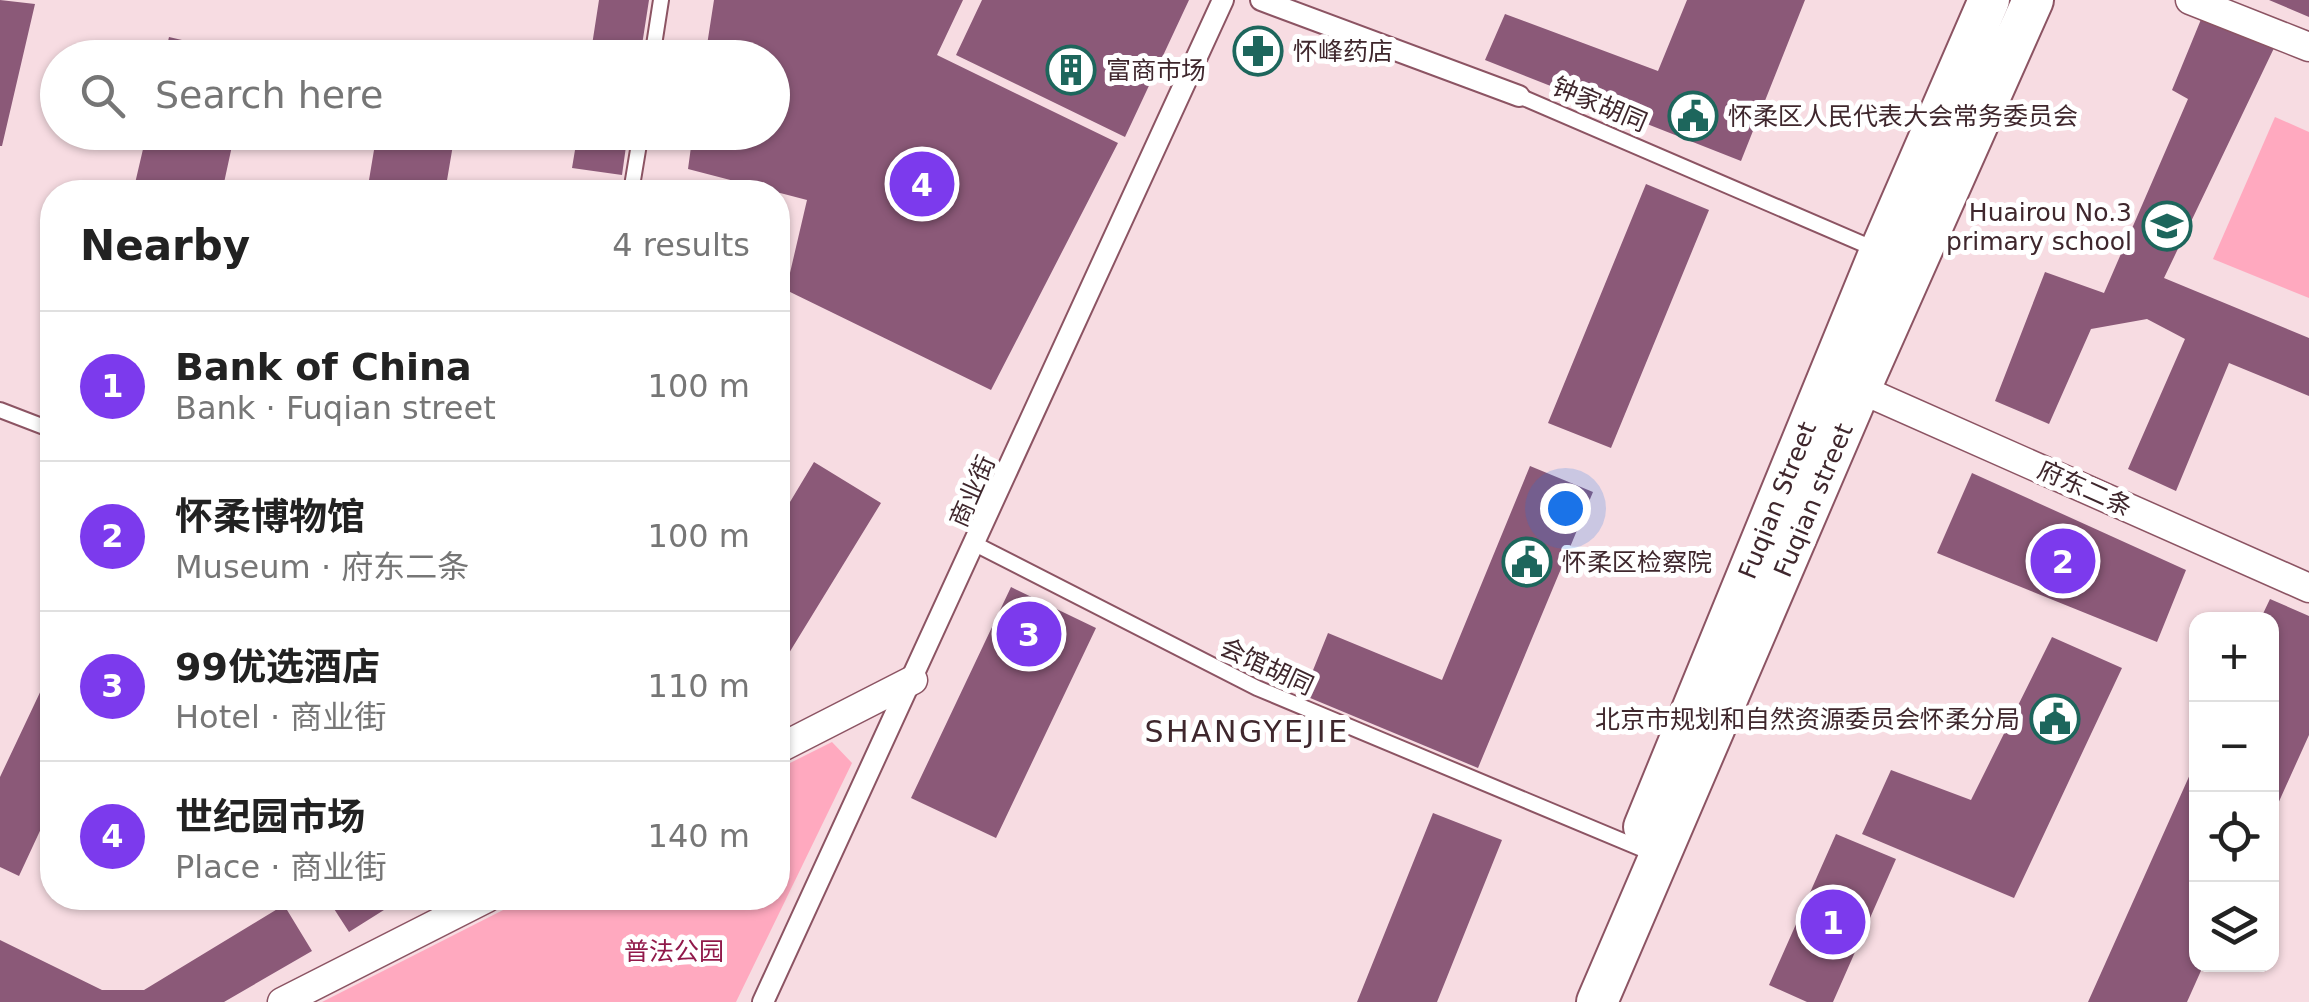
<!DOCTYPE html>
<html lang="en">
<head>
<meta charset="utf-8">
<style>
	body { margin:0; font-family:"DejaVu Sans","Noto Sans SC",sans-serif; background:#f2f2f2; color:#222 }
	.controls { position:absolute; right:30px; bottom:30px; display:grid; overflow:hidden; border-radius:20px; box-shadow:0 2px 8px #0004 }
	.controls button { width:90px; height:90px; display:grid; place-items:center; padding:0; border:0; border-bottom:2px solid #e0e0e0; background:#fff; color:#222; font:50px sans-serif }
	.you { position:absolute; left:1565px; top:508px; width:35px; height:35px; margin:-25px; border:8px solid #fff; border-radius:50%; background:#1a73e8; box-shadow:0 0 0 15px #1a73e833 }
	.badge { display:grid; place-items:center; width:65px; height:65px; border-radius:50%; background:#7c3aed; color:#fff; font-size:32px; font-weight:700 }
	.pin { position:absolute; translate:-50% -50%; border:5px solid #fff; box-shadow:0 2px 10px #0006 }
	.list { margin:0; padding:0; list-style:none }
	h2 { display:flex; justify-content:space-between; align-items:center; height:130px; margin:0; padding:0 40px; font-size:42px }
	h2 small { font-size:32px; font-weight:400; color:#767676 }
	.list li { display:grid; grid-template-columns:65px 1fr auto; gap:30px; align-items:center; box-sizing:border-box; height:150px; padding:0 40px; border-top:2px solid #e0e0e0 }
	.list b { display:block; font-size:38px; white-space:nowrap }
	.list p { margin:0; font-size:32px; white-space:nowrap; color:#767676 }
	.list em { font-size:32px; font-style:normal; color:#767676 }
	.icon { flex:none; width:55px; height:55px; fill:none; stroke:currentColor; stroke-width:2; stroke-linecap:round; stroke-linejoin:round }
	.map { position:relative; flex:none; width:2309px; height:1002px; overflow:hidden }
	.search { position:absolute; background:#fff; box-shadow:0 2px 8px #0004; left:40px; top:40px; width:750px; height:110px; display:flex; align-items:center; gap:25px; box-sizing:border-box; padding:0 35px; border-radius:55px; color:#767676; font-size:38px }
	.panel { position:absolute; background:#fff; box-shadow:0 2px 8px #0004; left:40px; top:180px; width:750px; height:730px; border-radius:40px }
	.map>svg:first-child { display:block }
</style>
</head>
<body>
<div class="map">
<svg width="2309" height="1002" viewBox="0 0 2309 1002">
	<rect width="100%" height="100%" fill="#f7dce2"/>
	<path fill="#ffa9bf" d="M2275,117L2309,132V298L2213,259Z
		M832,742L852,763L736,1002H322L527,898H778V769Z"/>
	<path fill="#8b5978" d="M0,0L35,4L2,146H0Z
		M599,0H649L640,58H590Z
		M714,0H963L937,55L1118,143L991,390L786,290L807,200L688,169L693,132H772V58H705Z
		M982,0H1189L1125,137L956,55Z
		M1687,0H1805L1741,161L1485,60L1505,14L1658,71Z
		M2269,0H2309V17Z
		M2202,17L2275,46L2164,278L2309,338V396L2229,363L2176,491L2128,469L2185,339L2147,319L2091,329L2049,424L1995,401L2045,272L2104,293L2188,99L2172,90Z
		M169,37L251,56V58H164Z
		M147,132H235L222,192H133Z
		M377,132H415L454,139L445,192H367Z
		M578,132H628L622,175L572,168Z
		M1646,184L1709,210L1611,448L1548,423Z
		M814,462L881,503L778,671V522Z
		M1530,466L1593,492L1478,768L1303,695L1328,633L1442,680Z
		M1972,473L2186,570L2157,642L1937,553Z
		M1011,587L1096,628L996,838L911,798Z
		M2270,599L2309,616V735L2272,817V620H2260Z
		M2052,637L2122,668L2014,898L1862,834L1891,770L1971,800Z
		M52,667V805L19,876L0,867V777Z
		M2196,761V964H2204L2187,1002H2088Z
		M1433,813L1502,840L1437,1002H1357Z
		M1836,834L1896,859L1833,1002H1807L1769,985Z
		M327,898H403L349,932Z
		M284,905L312,951L224,1002H0V940L102,990H144Z"/>
	<g fill="none" stroke-linecap="round" stroke-linejoin="round">
		<g stroke="#8c5463" stroke-width="18">
			<path id="service" d="M652,58L661,0
				M1519,96L1877,250
				M631,192L641,132
				M0,410L52,430
				M975,544L1257,688L1654,854"/>
		</g>
		<g stroke="#8c5463" stroke-width="24">
			<path id="pedestrian" d="M1261,0L1519,96
				M763,1002L1223,0"/>
		</g>
		<g stroke="#8c5463" stroke-width="31">
			<path id="minor" d="M2190,0L2309,47
				M1860,389L2309,588
				M778,749L913,680
				M282,1002L487,898"/>
		</g>
		<g stroke="#8c5463" stroke-width="44">
			<path id="secondary" d="M1644,827L1880,251L1989,0
				M1597,1002L1860,389L2033,0"/>
		</g>
		<use href="#service" stroke="#fff" stroke-width="14"/>
		<use href="#pedestrian" stroke="#fff" stroke-width="20"/>
		<use href="#minor" stroke="#fff" stroke-width="28"/>
		<use href="#secondary" stroke="#fff" stroke-width="40"/>
	</g>
	<defs>
		<g id="pharmacy-ring" transform="scale(2.5)"><circle r="9.5" fill="#fff" stroke="#1d665c" stroke-width="1.5"/><path d="M-2-6h4v4h4v4h-4v4h-4v-4h-4v-4h4Z" fill="#1d665c"/></g>
		<g id="building-ring" transform="scale(2.5)"><circle r="9.5" fill="#fff" stroke="#1d665c" stroke-width="1.5"/><path d="M-4-6H4V6H1V3H-1V6H-4ZM-2.5-4.3h1.7v1.8h-1.7ZM.8-4.3h1.7v1.8H.8ZM-2.5-1h1.7V.8h-1.7ZM.8-1h1.7V.8H.8Z" fill="#1d665c"/></g>
		<g id="civic-ring" transform="scale(2.5)"><circle r="9.5" fill="#fff" stroke="#1d665c" stroke-width="1.5"/><path d="M-.6-6.5H3V-4.5H.6V-3L4-1V1h2V6H-6V1h2V-1L-.6-3ZM-1.2 2.5V6h2.4V2.5Z" fill="#1d665c"/></g>
		<g id="school-ring" transform="scale(2.5)"><circle r="9.5" fill="#fff" stroke="#1d665c" stroke-width="1.5"/><path d="M0-5L7-2L0 1L-7-2ZM-4 1L0 2.5L4 1V4Q0 6-4 4Z" fill="#1d665c"/></g>
	</defs>
	<g fill-rule="evenodd">
		<use href="#pharmacy-ring" x="1258" y="51"/>
		<use href="#building-ring" x="1071" y="70"/>
		<use href="#civic-ring" x="1693" y="116"/>
		<use href="#school-ring" x="2167" y="226"/>
		<use href="#civic-ring" x="1527" y="562"/>
		<use href="#civic-ring" x="2055" y="719"/>
	</g>
	<g text-anchor="middle" stroke-width="10" stroke-linejoin="round" paint-order="stroke">
		<g font-size="25" fill="#3f272d" stroke="#fff" text-anchor="start">
			<text x="1293" y="60">怀峰药店</text>
			<text x="1106" y="79">富商市场</text>
			<text x="1728" y="125">怀柔区人民代表大会常务委员会</text>
			<text x="2132" y="221" text-anchor="end">Huairou No.3<tspan x="2132" dy="29">primary school</tspan></text>
			<text x="1562" y="571">怀柔区检察院</text>
			<text x="2020" y="728" text-anchor="end">北京市规划和自然资源委员会怀柔分局</text>
		</g>
		<g font-size="25" fill="#3f272d" stroke="#fff">
			<text transform="translate(1600 104) rotate(23)" y="9">钟家胡同</text>
			<text transform="translate(2085 488) rotate(24)" y="9">府东二条</text>
			<text transform="translate(972 491) rotate(-66)" y="9">商业街</text>
			<text transform="translate(1777 500) rotate(-68)" y="9">Fuqian Street</text>
			<text transform="translate(1813 500) rotate(-67)" y="9">Fuqian street</text>
			<text transform="translate(1267 666) rotate(25)" y="9">会馆胡同</text>
		</g>
		<g font-size="25" fill="#91194a" stroke="#fff">
			<text x="674" y="960">普法公园</text>
		</g>
		<g font-size="30" letter-spacing="2.5" fill="#3f272d" stroke="#fff">
			<text x="1247" y="742">SHANGYEJIE</text>
		</g>
	</g>
</svg>
<div class="controls">
<button>+</button>
<button>−</button>
<button><svg class="icon" aria-label="locate" viewBox="0 0 24 24"><circle cx="12" cy="12" r="6"/><path d="M12 2v4M12 18v4M2 12h4M18 12h4"/></svg></button>
<button><svg class="icon" aria-label="layers" viewBox="0 0 24 24"><path d="M12 4l9 5-9 5-9-5zM3 14l9 5 9-5"/></svg></button>
</div>
<div class="you"></div>
<div class="pin badge" style="left:1833px;top:922px">1</div>
<div class="pin badge" style="left:2063px;top:561px">2</div>
<div class="pin badge" style="left:1029px;top:634px">3</div>
<div class="pin badge" style="left:922px;top:184px">4</div>
<div class="search"><svg class="icon" aria-label="search" viewBox="0 0 24 24"><circle cx="10" cy="10" r="6"/><path d="M15 15l6 6"/></svg>Search here</div>
<section class="panel">
<h2>Nearby<small>4 results</small></h2>
<ul class="list">
<li><span class="badge">1</span><div><b>Bank of China</b><p>Bank · Fuqian street</p></div><em>100 m</em></li>
<li><span class="badge">2</span><div><b>怀柔博物馆</b><p>Museum · 府东二条</p></div><em>100 m</em></li>
<li><span class="badge">3</span><div><b>99优选酒店</b><p>Hotel · 商业街</p></div><em>110 m</em></li>
<li><span class="badge">4</span><div><b>世纪园市场</b><p>Place · 商业街</p></div><em>140 m</em></li>
</ul>
</section>
</div>
</body>
</html>
